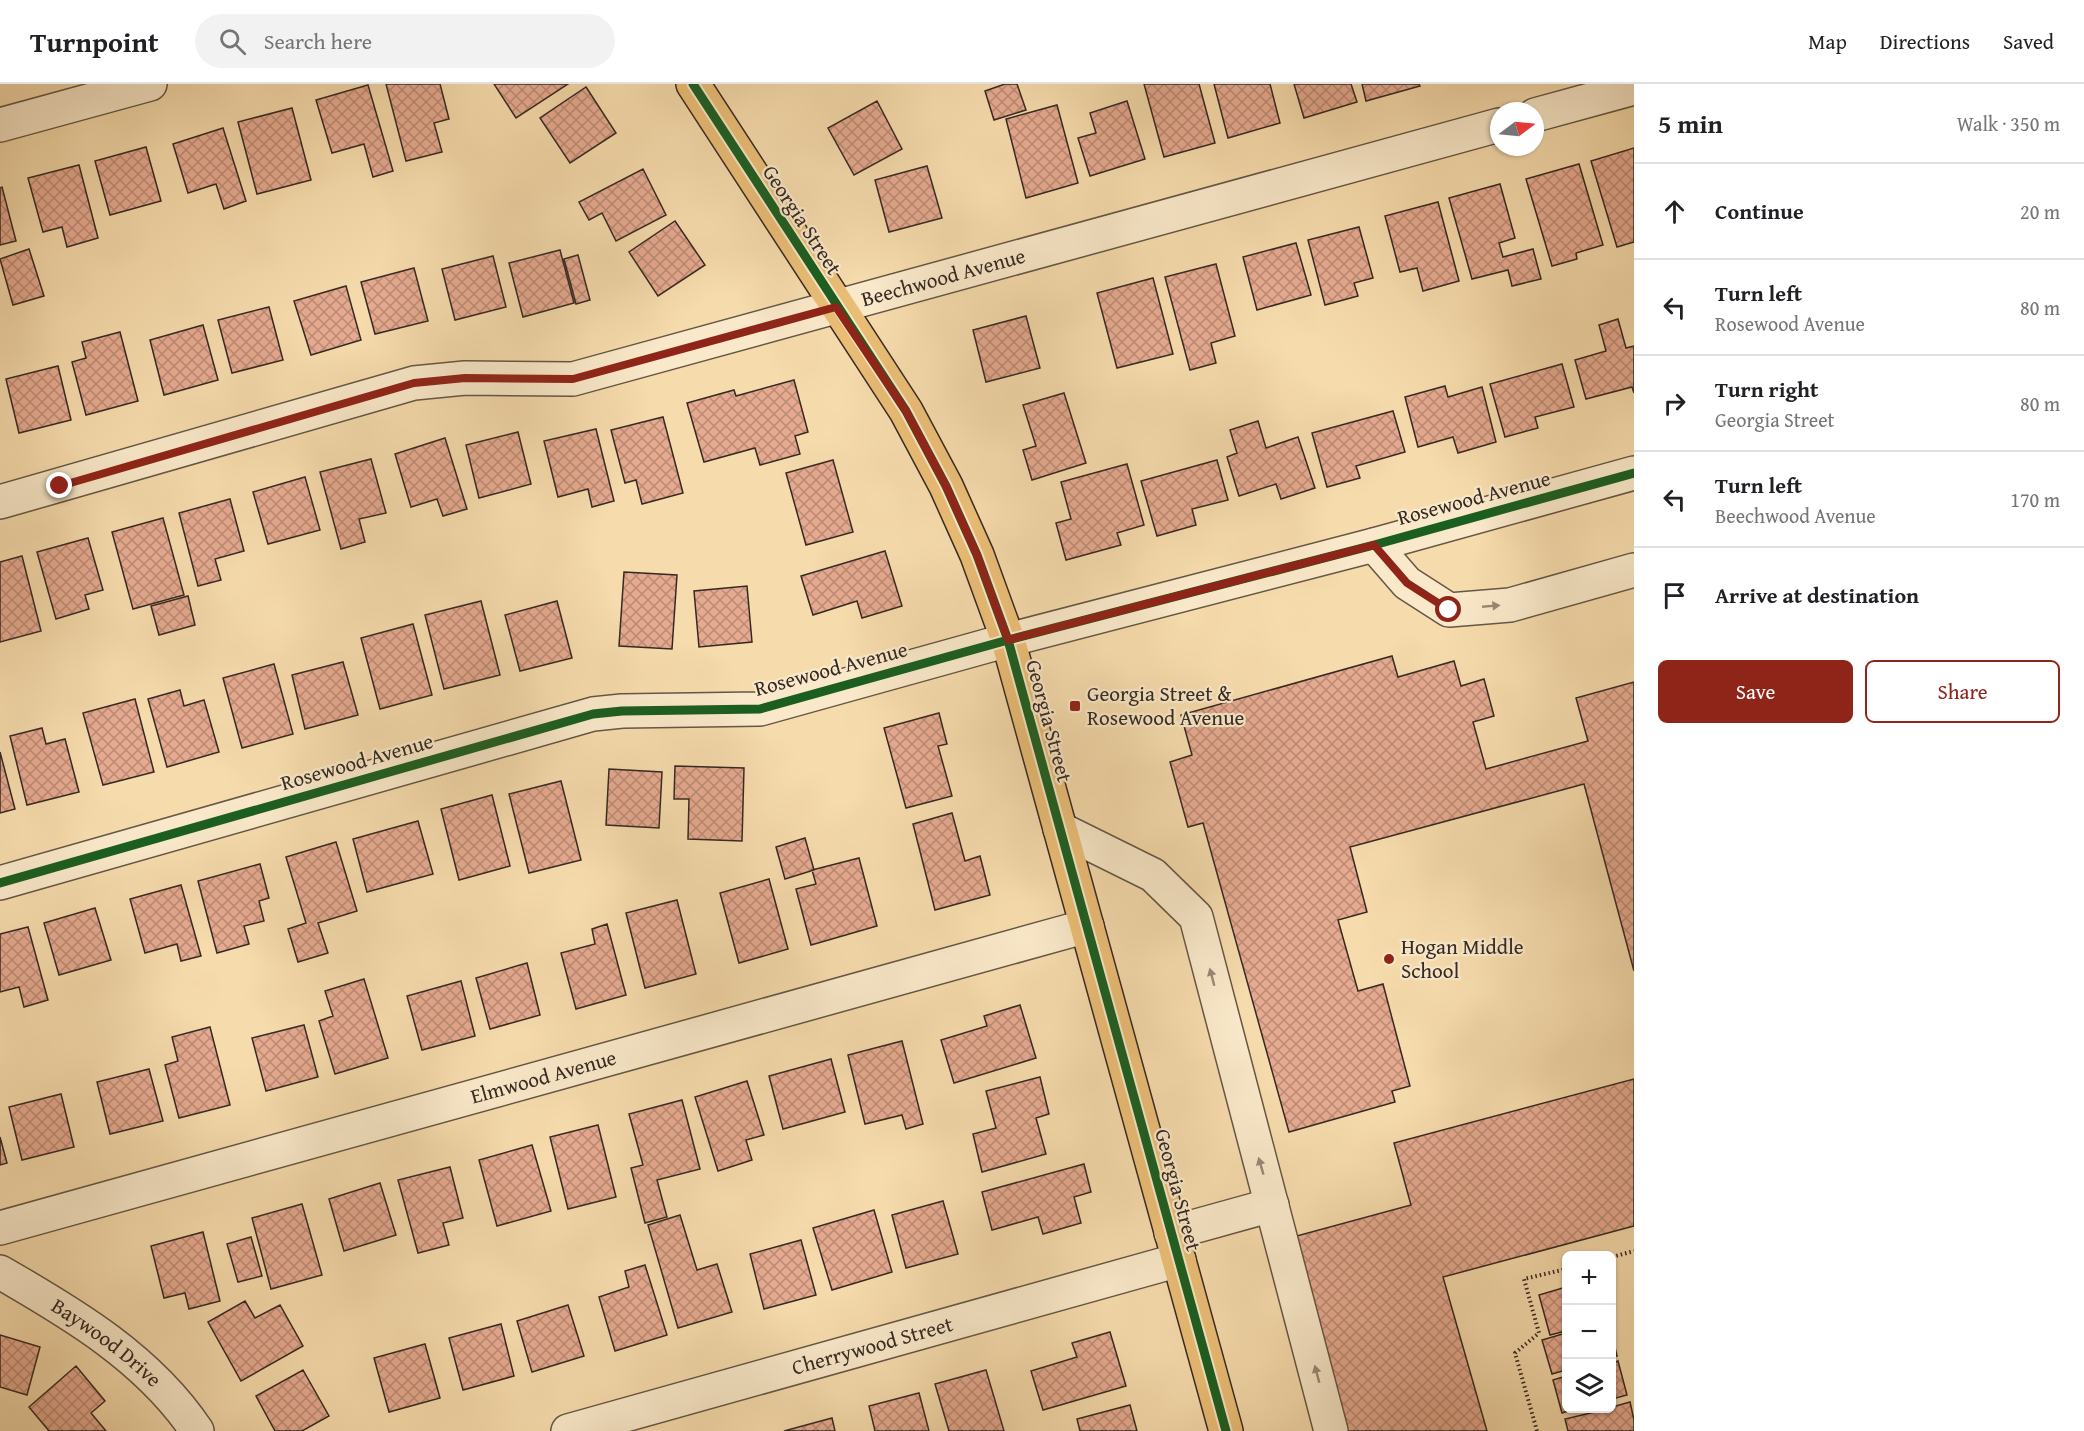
<!DOCTYPE html>
<html lang="en">
<head>
<meta charset="utf-8">
<style>
	body { margin:0; font-family:"Gentium Book Plus",serif; background:#f2f2f2; color:#202124 }
	.controls { position:absolute; right:18px; bottom:18px; display:grid; overflow:hidden; border-radius:9px; box-shadow:0 2px 4px #0004 }
	.controls button { width:54px; height:54px; display:grid; place-items:center; padding:0; border:0; border-bottom:2px solid #e0e0e0; background:#fff; color:#202124; font:30px sans-serif }
	.compass { position:absolute; left:1490px; top:18px; width:54px; height:54px; border-radius:50%; background:#fff; box-shadow:0 2px 4px #0004; rotate:74deg }
	.stop { position:absolute; width:18px; height:18px; margin:-14px; border:4px solid #8f2418; border-radius:50%; background:#fff }
	.stop.end { background:#8f2418; border-color:#fff; box-shadow:0 2px 6px #0008 }
	.list { margin:0; padding:0; list-style:none }
	h2 { display:flex; justify-content:space-between; align-items:center; height:78px; margin:0; padding:0 24px; font-size:26px }
	h2 small { font-size:20px; font-weight:400; color:#757577 }
	.list li { display:grid; grid-template-columns:39px 1fr auto; gap:18px; align-items:center; box-sizing:border-box; height:96px; padding:0 24px; border-top:2px solid #e0e0e0 }
	.list b { display:block; font-size:22px; white-space:nowrap }
	.list p { margin:0; font-size:20px; white-space:nowrap; color:#757577 }
	.list em { font-size:20px; font-style:normal; color:#757577 }
	.actions { display:flex; gap:12px; padding:18px 24px }
	.actions a { flex:1; padding:14px 0; border:2px solid #8f2418; border-radius:9px; text-align:center; font-size:21px; color:#8f2418 }
	.actions .main { background:#8f2418; color:#fff }
	.icon { flex:none; width:33px; height:33px; fill:none; stroke:currentColor; stroke-width:2; stroke-linecap:round; stroke-linejoin:round }
	.map { position:relative; flex:none; width:1634px; height:1347px; overflow:hidden }
	header { display:flex; align-items:center; gap:36px; box-sizing:border-box; height:84px; padding:0 30px; background:#fff; border-bottom:2px solid #e0e0e0 }
	header strong { font-size:28px }
	nav { display:flex; gap:33px; margin-inline-start:auto; font-size:21px }
	.search { width:420px; height:54px; background:#f2f2f2; display:flex; align-items:center; gap:15px; box-sizing:border-box; padding:0 21px; border-radius:33px; color:#757577; font-size:22px }
	main { display:flex }
	aside { flex:1; background:#fff }
	.map>svg:first-child { display:block }
</style>
</head>
<body>
<header>
<strong>Turnpoint</strong>
<div class="search"><svg class="icon" aria-label="search" viewBox="0 0 24 24"><circle cx="10" cy="10" r="6"/><path d="M15 15l6 6"/></svg>Search here</div>
<nav><a>Map</a><a>Directions</a><a>Saved</a></nav>
</header>
<main>
<div class="map">
<svg width="1634" height="1347" viewBox="0 0 1634 1347">
	<defs>
		<pattern id="building-cross-hatch" width="8" height="8" patternUnits="userSpaceOnUse" patternTransform="scale(1.5)"><rect width="8" height="8" fill="#e6aa90"/><path d="M0 0l8 8M0 8l8-8" fill="none" stroke="#bb8a75"/></pattern>
	</defs>
	<rect width="100%" height="100%" fill="#f6dbac"/>
	<filter id="stains"><feTurbulence type="fractalNoise" baseFrequency=".00333" numOctaves="4"/><feColorMatrix values="0 0 0 0 .2 0 0 0 0 .09 0 0 0 0 .02 0 0 0 .5 -.17"/></filter>
	<radialGradient id="worn" r=".72"><stop offset=".6" stop-color="#630" stop-opacity="0"/><stop offset="1" stop-color="#630" stop-opacity=".3"/></radialGradient>
	<path fill="url(#building-cross-hatch)" stroke="#352923" stroke-width="1.5" d="M386,0H440L449,35L434,39L442,68L406,77Z
		M494,0H568L516,34Z
		M1005,0H1017L1026,26L994,36L985,7Z
		M1144,0H1199L1215,59L1164,73Z
		M1214,0H1270L1280,39L1228,54Z
		M1294,0H1351L1357,18L1304,34Z
		M1362,0H1419L1420,2L1366,17Z
		M368,1L393,87L373,93L364,60L332,69L316,16Z
		M586,3L616,49L570,79L540,34Z
		M877,17L902,65L854,91L828,44Z
		M1127,17L1145,75L1090,92L1078,54L1096,49L1090,29Z
		M1057,21L1078,99L1026,114L1006,35Z
		M292,24L311,96L257,110L238,38Z
		M223,44L246,117L224,125L216,100L188,109L173,60Z
		M146,63L161,117L110,131L95,77Z
		M1634,64V158L1617,163L1591,77Z
		M1579,80L1603,161L1576,169L1577,175L1552,182L1526,95Z
		M79,81L98,154L67,163L62,143L43,148L28,94Z
		M927,82L942,134L889,148L875,96Z
		M643,85L666,131L616,157L602,129L589,136L579,118Z
		M1500,100L1515,154L1499,159L1503,173L1533,165L1541,195L1512,202L1508,186L1472,195L1449,114Z
		M2,103L16,157L0,161V104Z
		M1438,118L1459,197L1423,207L1417,184L1400,188L1385,132Z
		M675,137L705,181L658,212L629,168Z
		M1359,143L1373,194L1354,199L1358,212L1325,221L1308,156Z
		M1296,159L1311,211L1257,226L1243,173Z
		M29,165L44,212L13,221L0,175Z
		M560,166L574,219L523,233L509,179Z
		M578,171L590,216L576,220L564,175Z
		M493,172L506,223L455,236L442,185Z
		M1216,180L1235,252L1211,259L1216,279L1190,286L1165,193Z
		M414,184L428,237L375,250L361,198Z
		M1153,194L1173,270L1117,284L1097,209Z
		M346,202L361,256L311,271L294,217Z
		M269,223L283,276L232,289L218,236Z
		M1026,232L1040,284L986,298L973,246Z
		M1618,235L1626,264L1634,262V309L1632,303L1586,315L1575,276L1606,267L1599,241Z
		M203,241L218,296L164,311L150,256Z
		M120,248L138,317L86,331L72,278L86,274L82,258Z
		M1562,280L1574,323L1535,333L1538,344L1505,353L1490,300Z
		M58,282L71,336L19,349L6,295Z
		M794,296L808,348L795,352L800,370L760,381L755,364L704,378L687,319L734,306L736,312Z
		M1445,302L1448,313L1482,303L1496,358L1458,369L1453,353L1418,363L1405,313Z
		M1064,309L1086,379L1032,396L1023,366L1036,362L1023,321Z
		M1393,327L1405,368L1356,382L1360,394L1327,403L1312,349Z
		M663,333L683,409L642,420L636,396L625,399L611,346Z
		M1258,337L1266,364L1298,353L1315,404L1281,415L1276,400L1239,412L1227,373L1237,369L1230,346Z
		M596,345L614,417L592,423L588,405L558,413L544,357Z
		M518,348L531,400L479,414L466,361Z
		M445,354L467,425L443,432L437,415L411,423L395,370Z
		M371,375L386,429L359,435L365,458L341,465L320,388Z
		M833,376L853,448L806,461L786,389Z
		M1217,376L1228,416L1192,425L1196,441L1157,452L1141,397Z
		M1127,380L1144,441L1117,449L1121,461L1066,476L1056,439L1071,435L1061,398Z
		M305,393L320,446L268,460L253,408Z
		M230,415L244,467L215,475L221,496L198,502L179,429Z
		M163,434L184,511L133,525L112,448Z
		M88,454L103,506L85,511L89,525L56,535L37,468Z
		M885,467L902,522L862,534L857,517L813,531L801,492Z
		M22,472L41,547L0,558V478Z
		M624,488L677,491L672,565L619,562Z
		M747,502L752,558L699,563L694,507Z
		M188,512L195,541L159,551L151,522Z
		M481,517L500,591L444,605L425,531Z
		M557,517L572,574L520,587L505,531Z
		M413,540L432,611L380,625L361,554Z
		M1392,572L1398,593L1454,577L1461,602L1484,595L1494,632L1473,638L1486,685L1588,657L1576,614L1634,598V887L1584,700L1350,763L1367,828L1338,836L1358,907L1383,900L1410,1002L1392,1007L1395,1018L1289,1048L1203,739L1188,743L1170,678L1192,671L1181,631Z
		M343,578L358,631L305,645L292,591Z
		M274,580L293,650L242,664L223,594Z
		M180,606L184,622L204,616L219,668L167,683L148,615Z
		M135,615L154,688L103,701L83,629Z
		M939,629L947,660L938,662L952,712L906,724L884,644Z
		M42,644L46,660L65,655L79,708L27,721L10,652Z
		M0,668L15,725L0,729Z
		M675,682L744,684L742,757L688,755L689,715H674Z
		M609,685L662,688L659,744L606,741Z
		M561,697L581,776L529,789L509,710Z
		M492,711L510,782L459,796L441,725Z
		M952,729L965,777L980,772L990,811L935,826L913,740Z
		M418,737L433,790L367,808L353,755Z
		M805,754L814,786L785,795L776,763Z
		M336,758L357,827L318,839L328,869L298,878L288,845L306,839L286,773Z
		M859,774L877,842L811,861L796,805L816,800L812,786Z
		M260,780L269,814L259,817L264,837L244,842L249,860L217,869L198,797Z
		M769,795L788,865L739,879L720,809Z
		M181,801L201,872L181,877L177,860L145,869L130,815Z
		M677,816L696,890L645,904L626,829Z
		M95,824L111,876L59,891L44,839Z
		M607,840L626,911L576,925L561,869L595,860L592,845Z
		M28,843L48,916L24,923L19,903L0,908V850Z
		M527,879L540,931L490,945L476,894Z
		M364,895L388,974L335,990L319,937L333,932L325,907Z
		M461,897L475,952L422,966L407,912Z
		M1020,921L1036,974L954,999L941,956L987,942L984,932Z
		M304,941L318,993L266,1007L252,954Z
		M210,943L230,1021L179,1034L165,981L178,977L172,953Z
		M902,957L923,1040L906,1045L902,1031L865,1040L848,971Z
		M831,975L845,1028L783,1045L769,992Z
		M149,985L163,1037L110,1050L97,998Z
		M1040,993L1049,1030L1036,1034L1046,1070L982,1088L973,1050L996,1044L986,1007Z
		M1634,995V1142L1443,1193L1487,1347H1345L1293,1153L1411,1121L1394,1059Z
		M747,997L764,1051L746,1056L752,1076L718,1087L695,1013Z
		M61,1010L74,1063L22,1076L9,1023Z
		M682,1016L700,1085L657,1096L667,1133L645,1139L631,1084L643,1081L629,1030Z
		M598,1041L616,1113L568,1125L550,1053Z
		M0,1053L7,1079L0,1081Z
		M532,1061L551,1127L497,1142L479,1076Z
		M1084,1080L1091,1108L1074,1113L1081,1139L1043,1150L1038,1133L992,1146L982,1108Z
		M450,1083L463,1134L443,1139L449,1161L418,1169L398,1096Z
		M380,1099L396,1151L344,1167L329,1115Z
		M943,1117L958,1170L906,1184L892,1131Z
		M302,1120L322,1191L271,1205L252,1134Z
		M874,1126L892,1188L832,1206L813,1144Z
		M680,1131L697,1186L717,1180L732,1228L678,1244L648,1141Z
		M203,1148L220,1217L189,1225L185,1209L164,1214L151,1162Z
		M251,1153L262,1192L238,1198L227,1160Z
		M801,1156L816,1211L764,1225L750,1170Z
		M645,1181L667,1251L615,1267L599,1213L629,1203L625,1187Z
		M1566,1203V1247L1550,1251L1539,1211Z
		M245,1217L255,1234L280,1221L303,1262L241,1297L208,1238Z
		M568,1221L584,1272L532,1288L517,1237Z
		M501,1240L514,1292L463,1306L449,1254Z
		M1110,1248L1126,1302L1043,1326L1031,1287L1077,1273L1072,1259Z
		M1566,1249V1286L1552,1290L1542,1256Z
		M1612,1250L1617,1272L1612,1274Z
		M0,1251L40,1263L27,1311L0,1303Z
		M425,1260L440,1314L389,1328L374,1274Z
		M1618,1277L1627,1311L1612,1315V1279Z
		M76,1282L105,1317L91,1329L106,1347H49L29,1323Z
		M303,1286L329,1332L302,1347H275L256,1312Z
		M986,1286L1004,1347H949L935,1300Z
		M1566,1292V1324H1577L1562,1329L1553,1296Z
		M919,1309L929,1347H875L869,1322Z
		M1630,1318L1634,1336V1347H1568L1565,1335L1612,1324V1323Z
		M1130,1321L1137,1347H1080L1077,1335Z
		M832,1334L835,1347H784Z"/>
	<g fill="none" stroke-linecap="round" stroke-linejoin="round">
		<g stroke="#655645" stroke-width="36">
			<g id="minor">
				<path d="M1535,31L1634,4"/>
				<path d="M0,41L150,0"/>
				<path id="s1" d="M0,418L414,299L465,294L573,295L1499,41"/>
				<path d="M1374,461L1407,499L1449,526L1510,521L1634,486"/>
				<path d="M1060,745L1153,791L1196,833L1331,1347"/>
				<path d="M0,799L593,630L622,627L760,625L1008,556L1374,461L1634,389"/>
				<path id="s2" d="M0,1144L1087,842"/>
				<path d="M1171,1149L1272,1121"/>
				<path id="s3" d="M0,1188C73,1230 149,1275 197,1347"/>
				<path id="s4" d="M568,1347L1179,1176"/>
			</g>
		</g>
		<g stroke="#352923" stroke-width="36">
			<path id="major" d="M693,0L906,327L946,402L977,471L1008,556L1226,1347"/>
		</g>
		<path stroke="#352923" stroke-width="4" stroke-dasharray="1.5 3" stroke-linecap="butt" d="M1612,1173L1634,1167
			M1537,1347L1515,1269L1539,1249L1524,1195L1566,1185"/>
		<use href="#minor" stroke="#f9e8c9" stroke-width="33"/>
		<use href="#major" stroke="#ebbe76" stroke-width="33"/>
		<g stroke="#f9e8c9" stroke-width="13">
			<path id="cycleway" d="M693,0L906,327L946,402L977,471L1008,556L1226,1347
				M0,799L593,630L622,627L760,625L1008,556L1374,461L1634,389"/>
		</g>
		<use href="#cycleway" stroke="#1b5e20" stroke-width="9"/>
	</g>
	<defs><path id="oneway-solid" d="M-6-.8H1V-3.2L6.5 0L1 3.2V.8H-6Z" transform="scale(1.5)"/></defs>
	<g fill="#978876">
		<use href="#oneway-solid" transform="translate(1491 522) rotate(-5)"/>
		<use href="#oneway-solid" transform="translate(1212 893) rotate(-105)"/>
		<use href="#oneway-solid" transform="translate(1261 1082) rotate(-106)"/>
		<use href="#oneway-solid" transform="translate(1317 1290) rotate(-105)"/>
	</g>
	<g fill="none" stroke-linecap="round" stroke-linejoin="round">
		<path stroke="#8f2418" stroke-width="8" d="M60,402L414,299L465,294L573,295L836,223L906,327L946,402L977,471L1008,556L1374,461L1407,499L1449,526"/>
	</g>
	<g fill="#8f2418" stroke="#f9e8c9" stroke-width="2">
		<rect x="1069" y="616" width="12" height="12" rx="3"/>
		<circle cx="1389" cy="875" r="6"/>
	</g>
	<g text-anchor="middle" stroke-width="4.5" stroke-linejoin="round" paint-order="stroke">
		<g font-size="21" fill="#352923" stroke="#f9e8c9">
			<text transform="translate(802 136) rotate(57)" y="7">Georgia Street</text>
			<text dy="7" stroke="none"><textPath href="#s1" startOffset="974">Beechwood Avenue</textPath></text>
			<text transform="translate(1474 414) rotate(-15)" y="7">Rosewood Avenue</text>
			<text transform="translate(831 585) rotate(-15)" y="7">Rosewood Avenue</text>
			<text transform="translate(1049 637) rotate(75)" y="7">Georgia Street</text>
			<text transform="translate(357 678) rotate(-16)" y="7">Rosewood Avenue</text>
			<text dy="7" stroke="none"><textPath href="#s2" startOffset="564">Elmwood Avenue</textPath></text>
			<text transform="translate(1178 1106) rotate(75)" y="7">Georgia Street</text>
			<text dy="7" stroke="none"><textPath href="#s3" startOffset="128">Baywood Drive</textPath></text>
			<text dy="7" stroke="none"><textPath href="#s4" startOffset="316">Cherrywood Street</textPath></text>
		</g>
		<g font-size="21" fill="#352923" stroke="#f9e8c9" text-anchor="start">
			<text x="1087" y="617">Georgia Street &amp;<tspan x="1087" dy="24">Rosewood Avenue</tspan></text>
			<text x="1401" y="870">Hogan Middle<tspan x="1401" dy="24">School</tspan></text>
		</g>
	</g>
	<rect width="100%" height="100%" filter="url(#stains)"/>
	<rect width="100%" height="100%" fill="url(#worn)"/>
</svg>
<div class="controls">
<button>+</button>
<button>−</button>
<button><svg class="icon" aria-label="layers" viewBox="0 0 24 24"><path d="M12 4l9 5-9 5-9-5zM3 14l9 5 9-5"/></svg></button>
</div>
<svg class="compass" viewBox="-18 -18 36 36"><path d="M0-13l5 13h-10z" fill="#e53935"/><path d="M0 13l5-13h-10z" fill="#757577"/></svg>
<div class="stop" style="left:1449px;top:526px"></div>
<div class="stop end" style="left:60px;top:402px"></div>
</div>
<aside>
<h2>5 min<small>Walk · 350 m</small></h2>
<ul class="list">
<li><svg class="icon" aria-label="ahead" viewBox="0 0 24 24"><path d="M12 20V5M6 11l6-6 6 6"/></svg><div><b>Continue</b></div><em>20 m</em></li>
<li><svg class="icon" aria-label="left" viewBox="0 0 24 24"><path d="M17 20v-9H6M10 6l-5 5 5 5"/></svg><div><b>Turn left</b><p>Rosewood Avenue</p></div><em>80 m</em></li>
<li><svg class="icon" aria-label="right" viewBox="0 0 24 24"><path d="M7 20v-9h11M14 6l5 5-5 5"/></svg><div><b>Turn right</b><p>Georgia Street</p></div><em>80 m</em></li>
<li><svg class="icon" aria-label="left" viewBox="0 0 24 24"><path d="M17 20v-9H6M10 6l-5 5 5 5"/></svg><div><b>Turn left</b><p>Beechwood Avenue</p></div><em>170 m</em></li>
<li><svg class="icon" aria-label="arrive" viewBox="0 0 24 24"><path d="M6 21V4h12l-3 4 3 4H6"/></svg><div><b>Arrive at destination</b></div></li>
</ul>
<div class="actions"><a class="main">Save</a><a>Share</a></div>
</aside>
</main>
</body>
</html>
